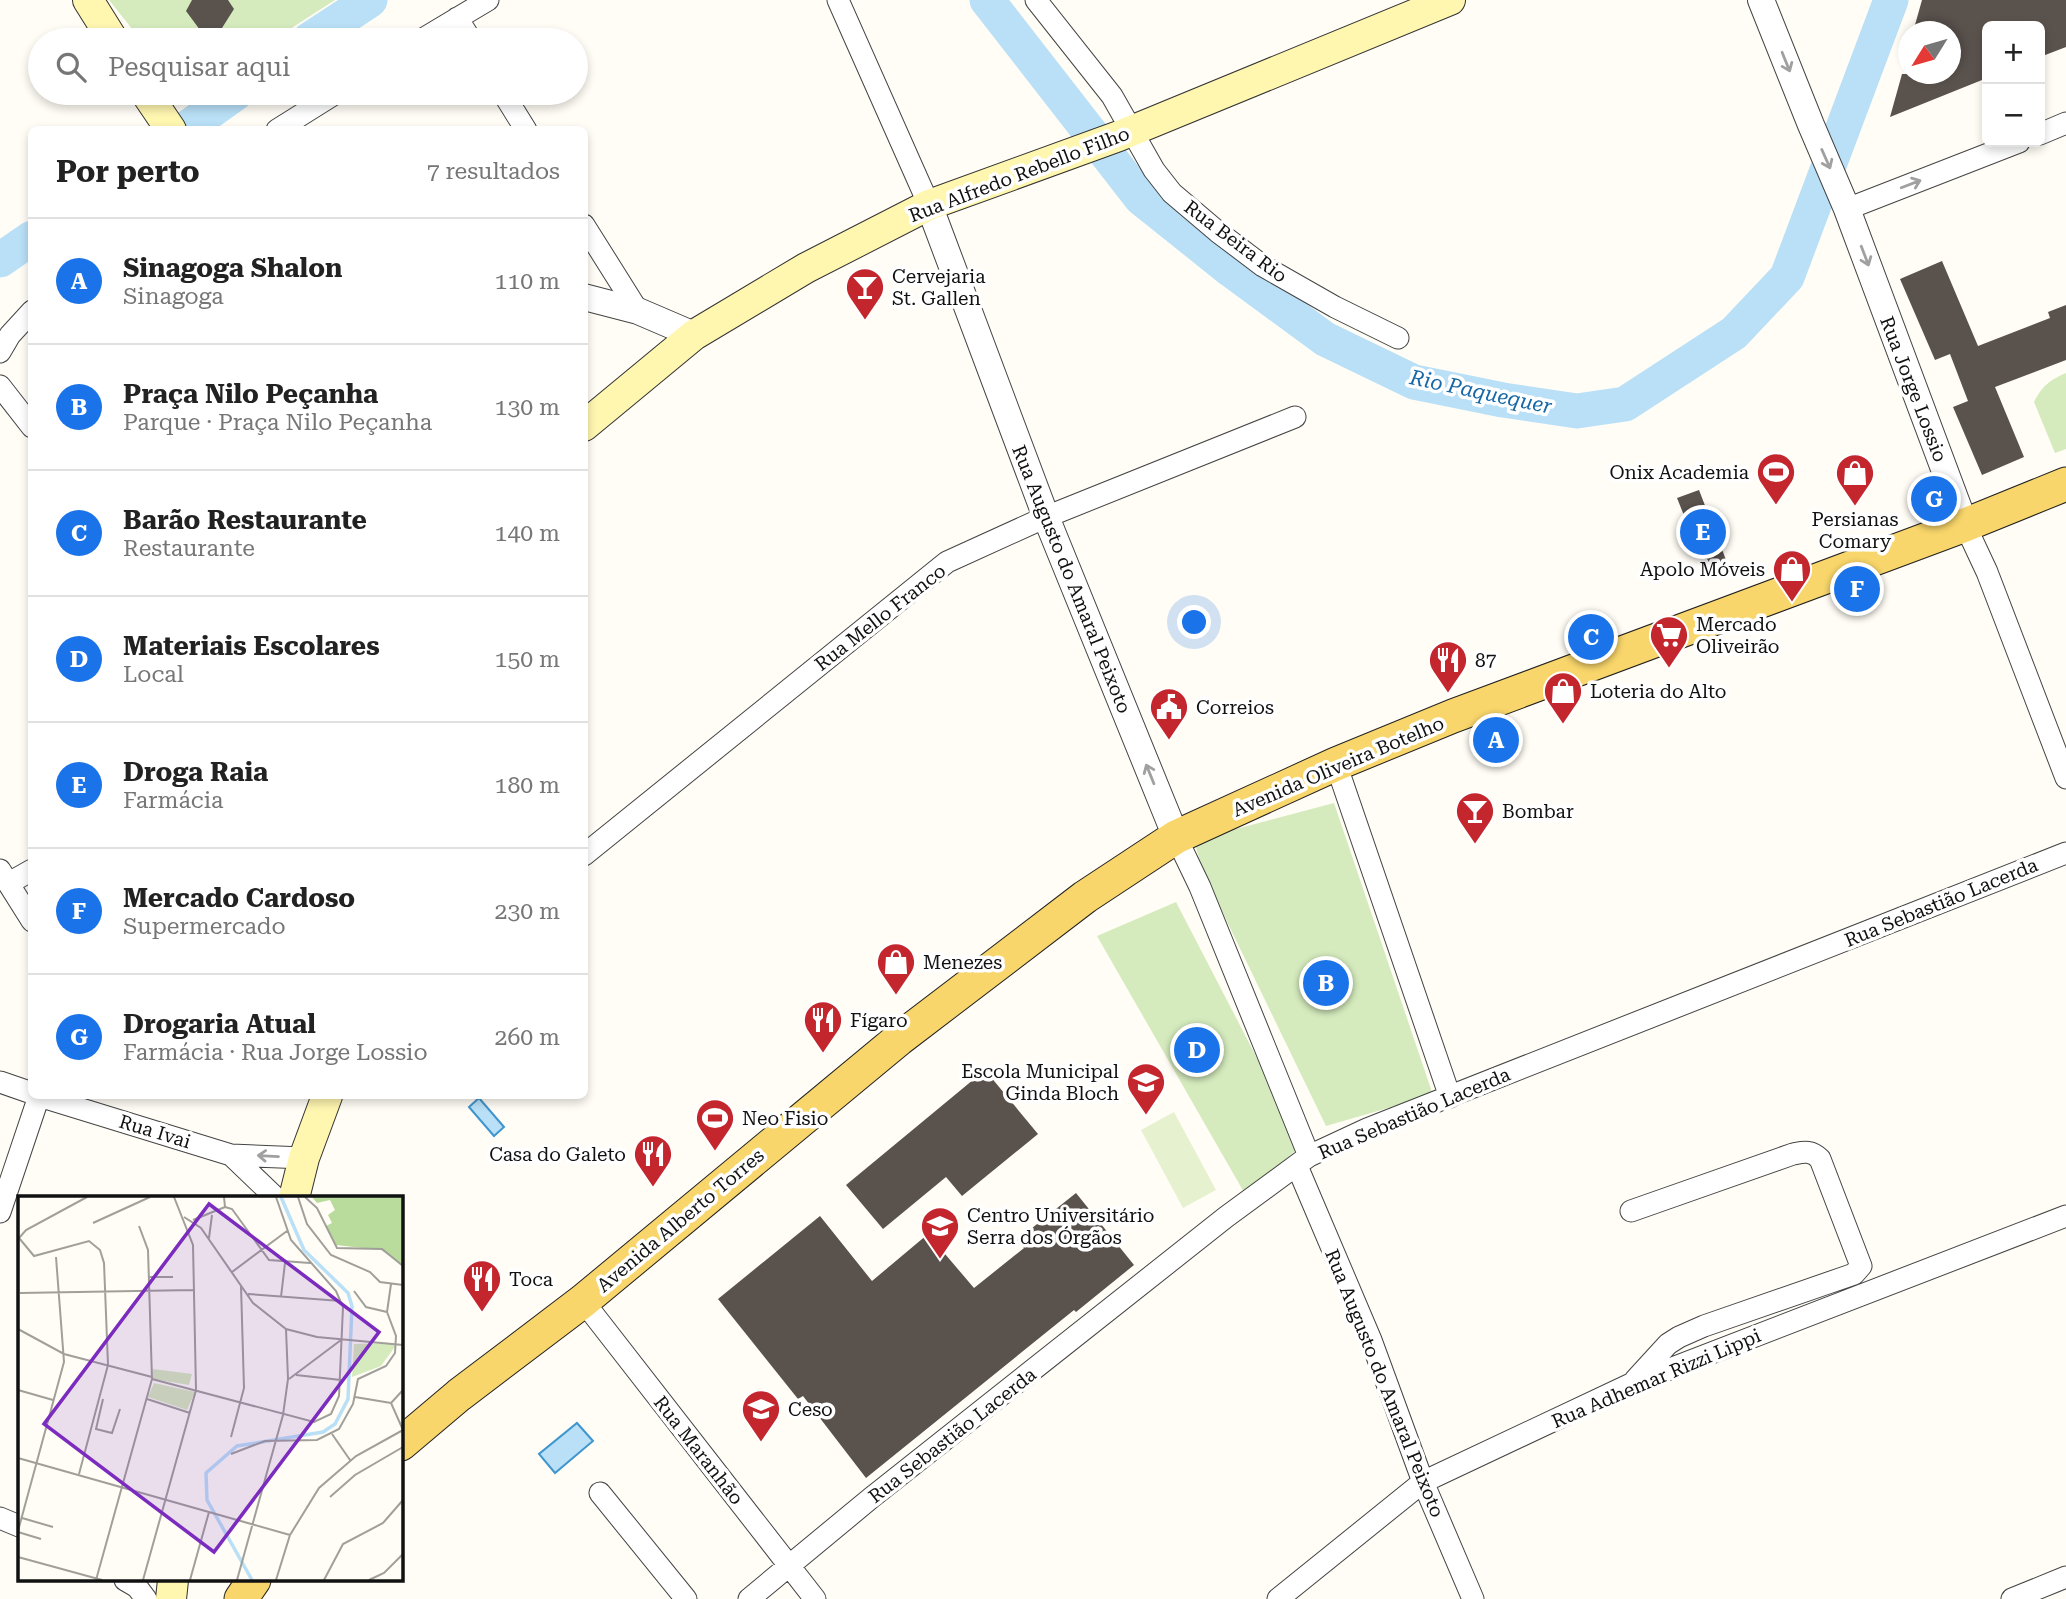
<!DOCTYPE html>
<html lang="pt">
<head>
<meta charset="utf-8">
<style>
	body { margin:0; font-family:"Roboto Serif",serif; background:#f2f2f2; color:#222 }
	.controls { position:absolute; right:21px; top:21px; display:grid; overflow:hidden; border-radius:10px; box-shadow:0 4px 10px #0003 }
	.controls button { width:63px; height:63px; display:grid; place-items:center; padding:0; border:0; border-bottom:2px solid #e0e0e0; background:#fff; color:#222; font:35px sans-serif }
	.compass { position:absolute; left:1898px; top:21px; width:63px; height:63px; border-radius:50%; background:#fff; box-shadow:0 4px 10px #0003; rotate:233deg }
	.you { position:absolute; left:1195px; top:623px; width:24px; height:24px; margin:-18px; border:5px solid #fff; border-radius:50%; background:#1a73e8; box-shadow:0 0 0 10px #1a73e833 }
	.badge { display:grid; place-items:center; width:46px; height:46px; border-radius:50%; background:#1a73e8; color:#fff; font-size:23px; font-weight:700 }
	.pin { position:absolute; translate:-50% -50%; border:4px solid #fff; box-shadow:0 2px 7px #0006 }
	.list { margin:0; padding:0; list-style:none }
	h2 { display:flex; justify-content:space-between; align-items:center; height:91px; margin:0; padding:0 28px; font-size:30px }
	h2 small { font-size:23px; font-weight:400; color:#767676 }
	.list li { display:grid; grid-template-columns:46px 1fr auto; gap:21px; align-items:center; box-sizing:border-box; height:126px; padding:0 28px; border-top:2px solid #e0e0e0 }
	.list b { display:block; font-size:26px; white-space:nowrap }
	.list p { margin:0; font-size:23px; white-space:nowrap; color:#767676 }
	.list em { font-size:23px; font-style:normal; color:#767676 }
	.icon { flex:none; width:38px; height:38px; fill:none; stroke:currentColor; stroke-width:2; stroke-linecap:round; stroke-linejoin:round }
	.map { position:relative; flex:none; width:2066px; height:1599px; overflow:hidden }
	.search { position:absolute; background:#fff; box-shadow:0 4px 10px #0003; left:28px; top:28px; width:560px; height:77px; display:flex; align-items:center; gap:18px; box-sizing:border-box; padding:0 24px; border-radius:38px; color:#767676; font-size:26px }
	.panel { position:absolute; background:#fff; box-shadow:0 4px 10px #0003; left:28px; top:126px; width:560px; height:973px; border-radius:10px }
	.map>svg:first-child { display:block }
</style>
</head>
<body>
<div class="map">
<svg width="2066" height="1599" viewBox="0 0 2066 1599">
	<rect width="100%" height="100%" fill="#fffdf5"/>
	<path fill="#d5ebbd" d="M109,0H335L273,40H141Z
		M2066,373V449L2055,453L2034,402C2042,386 2050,380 2066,373Z
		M1334,803L1433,1095L1326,1126L1203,872L1194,840Z
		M1176,902L1302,1145L1245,1194L1097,936Z"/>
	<path fill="#e6f2cf" d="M1174,1112L1216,1190L1183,1208L1141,1130Z"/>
	<path fill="#b9e0f7" stroke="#3f96cf" stroke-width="2" d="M479,1098L504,1127L494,1136L469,1107Z
		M577,1423L593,1441L555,1473L539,1454Z"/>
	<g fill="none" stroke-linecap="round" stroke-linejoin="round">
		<path stroke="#b9e0f7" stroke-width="35" d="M987,0L1141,198L1231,270L1325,339L1414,382L1503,400L1577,411L1625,404L1734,333L1787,277L1891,0
			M309,40L370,0
			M184,130L236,93
			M0,260L32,238"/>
	</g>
	<path fill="#5a524d" d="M192,0H228L234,9L222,28L200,30L186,11Z
		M1922,0H2066V47L2040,57V26H1987V78L1890,117L1902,74H1950V32H1913Z
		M1942,261L1978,346L2050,318L2048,312L2066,305V360L1995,387L2024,457L1982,475L1953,407L1968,401L1950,354L1935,360L1900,279Z
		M1699,490L1728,565L1707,573L1677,498Z
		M985,1070L1038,1134L962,1196L946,1177L883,1229L846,1185Z
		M1076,1193L1134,1265L1076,1312L1074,1310L866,1478L803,1396L798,1399L718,1299L820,1216L872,1281L928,1234L974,1288L1024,1248L1017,1240Z"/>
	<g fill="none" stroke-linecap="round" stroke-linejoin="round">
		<g stroke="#444" stroke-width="23">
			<path id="minor" d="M838,0L929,205
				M1036,0L1112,96L1154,170L1172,193L1218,232L1263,266L1335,307L1398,338
				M457,18L471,40
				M421,40L488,0
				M503,93L526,130
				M277,130L336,93
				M2040,134L2066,123
				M1847,209L2019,142
				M584,225L638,311
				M0,352L10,335L32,311
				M0,386L32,427
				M1965,525L1987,572L2066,778
				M1336,764L1450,1097
				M1176,837L1200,887L1309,1156
				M584,855L947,562L1046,517L1295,417
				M0,870L32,921
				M9,883L32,870
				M0,1082L32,1093
				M39,1096L231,1155L304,1158
				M231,1155L276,1198
				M1297,1166L1371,1340L1423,1482L1473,1599
				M1631,1211L1793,1154C1804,1152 1811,1150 1820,1159L1861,1266L1854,1274L1704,1326L1679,1337L1668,1344L1635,1380
				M0,1212L39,1096
				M583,1301L815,1599
				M600,1493L686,1599
				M0,1518L19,1526
				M125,1580L137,1587L146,1599
				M749,1599L871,1498L1226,1217L1309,1156L1367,1129L2066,853
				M1278,1599L1423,1482L1631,1384L2066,1216
				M2012,1599L2066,1577"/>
		</g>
		<g stroke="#444" stroke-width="28">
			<path id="tertiary" d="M1761,0L1811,125L1847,209L1965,525
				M929,205L1046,517L1176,837
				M584,297L638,311L694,335"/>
		</g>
		<g stroke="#333" stroke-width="32">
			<path id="secondary" d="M88,0L113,40
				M146,93L171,130
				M584,426L694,335L806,268L929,205L1119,136L1450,0
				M294,1198L304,1158L327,1096
				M171,1599L173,1580"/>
		</g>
		<g stroke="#222" stroke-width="35">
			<path id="primary" d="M401,1444L459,1395L583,1301L899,1039L1085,897L1176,837L1336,764L1453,716L1965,525L2066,484
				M241,1599L254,1580"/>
		</g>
		<use href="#minor" stroke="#fff" stroke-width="21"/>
		<use href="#tertiary" stroke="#fff" stroke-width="26"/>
		<use href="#secondary" stroke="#fff6b0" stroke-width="30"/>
		<use href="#primary" stroke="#f9d66b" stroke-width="33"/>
	</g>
	<defs><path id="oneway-shaft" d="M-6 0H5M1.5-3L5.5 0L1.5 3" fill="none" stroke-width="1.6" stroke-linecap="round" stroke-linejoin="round" transform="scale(1.75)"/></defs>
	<g stroke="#a0a0a0">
		<use href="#oneway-shaft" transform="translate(1786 62) rotate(68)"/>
		<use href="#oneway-shaft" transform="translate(1826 159) rotate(66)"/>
		<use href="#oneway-shaft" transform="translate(1911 184) rotate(-21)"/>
		<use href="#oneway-shaft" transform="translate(1865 256) rotate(69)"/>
		<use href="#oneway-shaft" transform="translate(1150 774) rotate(-112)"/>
		<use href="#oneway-shaft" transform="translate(268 1156) rotate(-177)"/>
	</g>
	<defs>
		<g id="bar-pin" transform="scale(2.0125)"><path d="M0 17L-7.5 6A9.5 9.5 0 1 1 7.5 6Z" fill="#c4262e" stroke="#fff"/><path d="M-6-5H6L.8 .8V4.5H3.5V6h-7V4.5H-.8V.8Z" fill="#fff"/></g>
		<g id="stadium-pin" transform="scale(2.0125)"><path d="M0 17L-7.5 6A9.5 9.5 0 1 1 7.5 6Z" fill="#c4262e" stroke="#fff"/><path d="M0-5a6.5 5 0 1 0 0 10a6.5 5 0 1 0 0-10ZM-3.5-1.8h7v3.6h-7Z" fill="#fff"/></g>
		<g id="shop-pin" transform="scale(2.0125)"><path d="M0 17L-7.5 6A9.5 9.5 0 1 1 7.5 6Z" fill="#c4262e" stroke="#fff"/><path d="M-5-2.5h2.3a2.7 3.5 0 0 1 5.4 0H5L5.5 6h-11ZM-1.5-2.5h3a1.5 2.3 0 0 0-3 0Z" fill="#fff"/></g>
		<g id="supermarket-pin" transform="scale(2.0125)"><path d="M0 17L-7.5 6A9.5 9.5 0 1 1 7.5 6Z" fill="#c4262e" stroke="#fff"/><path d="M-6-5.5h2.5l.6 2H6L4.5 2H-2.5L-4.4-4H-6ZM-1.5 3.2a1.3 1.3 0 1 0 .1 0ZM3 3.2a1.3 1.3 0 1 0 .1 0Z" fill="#fff"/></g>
		<g id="restaurant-pin" transform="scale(2.0125)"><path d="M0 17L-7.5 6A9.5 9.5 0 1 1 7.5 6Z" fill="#c4262e" stroke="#fff"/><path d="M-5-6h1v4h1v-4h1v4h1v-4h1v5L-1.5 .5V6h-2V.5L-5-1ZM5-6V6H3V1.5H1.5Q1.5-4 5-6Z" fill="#fff"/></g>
		<g id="civic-pin" transform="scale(2.0125)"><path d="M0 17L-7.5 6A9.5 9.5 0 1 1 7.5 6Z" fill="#c4262e" stroke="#fff"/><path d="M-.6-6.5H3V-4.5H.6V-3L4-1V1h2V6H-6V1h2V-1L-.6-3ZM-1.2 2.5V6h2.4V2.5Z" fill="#fff"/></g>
		<g id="school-pin" transform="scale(2.0125)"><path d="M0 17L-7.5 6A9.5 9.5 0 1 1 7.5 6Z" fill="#c4262e" stroke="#fff"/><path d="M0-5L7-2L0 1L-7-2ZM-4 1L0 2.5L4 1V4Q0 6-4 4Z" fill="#fff"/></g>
		<g id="university-pin" transform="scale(2.0125)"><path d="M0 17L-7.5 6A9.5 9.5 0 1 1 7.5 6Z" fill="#c4262e" stroke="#fff"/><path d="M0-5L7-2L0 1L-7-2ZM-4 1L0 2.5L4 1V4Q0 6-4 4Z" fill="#fff"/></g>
	</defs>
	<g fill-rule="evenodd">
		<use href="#bar-pin" x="865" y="287"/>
		<use href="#stadium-pin" x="1776" y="472"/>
		<use href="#shop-pin" x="1855" y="473"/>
		<use href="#shop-pin" x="1792" y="569"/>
		<use href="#supermarket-pin" x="1669" y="635"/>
		<use href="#restaurant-pin" x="1448" y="660"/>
		<use href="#shop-pin" x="1563" y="691"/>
		<use href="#civic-pin" x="1169" y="707"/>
		<use href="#bar-pin" x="1475" y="811"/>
		<use href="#shop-pin" x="896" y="962"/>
		<use href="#restaurant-pin" x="823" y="1020"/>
		<use href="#school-pin" x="1146" y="1082"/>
		<use href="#stadium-pin" x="715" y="1118"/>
		<use href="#restaurant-pin" x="653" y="1154"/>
		<use href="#university-pin" x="940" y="1226"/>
		<use href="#restaurant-pin" x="482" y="1279"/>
		<use href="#school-pin" x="761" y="1409"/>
	</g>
	<g text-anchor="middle" stroke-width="7" stroke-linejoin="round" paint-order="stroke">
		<g font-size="19" fill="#111" stroke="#fff">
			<text transform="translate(1019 174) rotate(-21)" y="7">Rua Alfredo Rebello Filho</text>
			<text transform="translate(1236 241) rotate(37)" y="7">Rua Beira Rio</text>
			<text transform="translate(1914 389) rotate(69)" y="7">Rua Jorge Lossio</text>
			<text transform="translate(1072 579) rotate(68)" y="7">Rua Augusto do Amaral Peixoto</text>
			<text transform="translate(880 617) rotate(-38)" y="7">Rua Mello Franco</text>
			<text transform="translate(1338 766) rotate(-23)" y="7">Avenida Oliveira Botelho</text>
			<text transform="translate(1941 902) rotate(-22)" y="7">Rua Sebastião Lacerda</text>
			<text transform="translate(1414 1113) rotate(-23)" y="7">Rua Sebastião Lacerda</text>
			<text transform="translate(155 1131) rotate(17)" y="7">Rua Ivai</text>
			<text transform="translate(680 1220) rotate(-40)" y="7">Avenida Alberto Torres</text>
			<text transform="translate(1656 1378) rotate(-23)" y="7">Rua Adhemar Rizzi Lippi</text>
			<text transform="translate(1385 1383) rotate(68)" y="7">Rua Augusto do Amaral Peixoto</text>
			<text transform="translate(952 1435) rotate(-38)" y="7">Rua Sebastião Lacerda</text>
			<text transform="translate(699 1450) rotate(52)" y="7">Rua Maranhão</text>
		</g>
		<g font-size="19" fill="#111" stroke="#fff" text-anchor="start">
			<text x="892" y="283">Cervejaria<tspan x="892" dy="22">St. Gallen</tspan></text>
			<text x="1749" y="479" text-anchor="end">Onix Academia</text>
			<text x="1855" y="526" text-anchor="middle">Persianas<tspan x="1855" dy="22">Comary</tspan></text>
			<text x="1765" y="576" text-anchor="end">Apolo Móveis</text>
			<text x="1696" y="631">Mercado<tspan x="1696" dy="22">Oliveirão</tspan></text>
			<text x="1475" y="667">87</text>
			<text x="1590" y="698">Loteria do Alto</text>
			<text x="1196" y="714">Correios</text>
			<text x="1502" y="818">Bombar</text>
			<text x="923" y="969">Menezes</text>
			<text x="850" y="1027">Fígaro</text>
			<text x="1119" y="1078" text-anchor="end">Escola Municipal<tspan x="1119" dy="22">Ginda Bloch</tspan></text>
			<text x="742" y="1125">Neo Fisio</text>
			<text x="626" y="1161" text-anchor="end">Casa do Galeto</text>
			<text x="967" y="1222">Centro Universitário<tspan x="967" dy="22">Serra dos Órgãos</tspan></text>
			<text x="509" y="1286">Toca</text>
			<text x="788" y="1416">Ceso</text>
		</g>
		<g font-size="21" font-style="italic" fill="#1768a6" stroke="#fff">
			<text transform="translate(1481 392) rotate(12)" y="7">Rio Paquequer</text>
		</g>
	</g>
	<g transform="translate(18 1196)">
		<rect width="385" height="385" fill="#fffdf5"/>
		<path d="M336,148L372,147L379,148L363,170L334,181ZM135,173L174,178L171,189L135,183ZM136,187L177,196L169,214L130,201Z" fill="#d5ebbd"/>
		<path d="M294,1H385V69L363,54L318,49L308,30L314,27L310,19L317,14L312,4L299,7Z" fill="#b9dc9c"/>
		<path fill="none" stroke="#b9e0f7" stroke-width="3.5" d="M234,384L189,304L188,277L219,250L305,236L317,228L330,203L334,110L330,97L286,54L263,1"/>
		<path fill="none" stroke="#a09f9a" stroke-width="2" d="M206,1L207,11L214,13L251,64L292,67M280,1L289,28L313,59L352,76L362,86L385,89M287,1L299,12L319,52L364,53L385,70M166,21L183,32L235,107L268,133L299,141L385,149M175,24L207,11M75,27L132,1M191,42L194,19M214,76L269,35M131,81H155M336,95L348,111L369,116M2,97L176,94M230,98L323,105M263,101L267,67M369,116L373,88M0,133L46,158L134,181M278,179L323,184M134,183L296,226L313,218L321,200L325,111L318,95L273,44L258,1M271,183L323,144M0,194L35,204M337,201L373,207M85,203L78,233L94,237L102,213M129,203L172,217M385,234L373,207L385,194M314,238L332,264M213,241L226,192L223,90M213,258L247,245L299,244L321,233L335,208L340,183L368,170L377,157L378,140L369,116M0,262L272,339M61,278L90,169L86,67L82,54L71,45L16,60L1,42L8,34L69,1M312,301L337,279L385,251M4,322L35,331M0,335L46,166L38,61M0,336L23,343M0,361L84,384M78,384L134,183L130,54L121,30M125,384L178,194L175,49L156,1M172,384L191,316M219,384L265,219L270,183L268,133M258,384L272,339L301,292L338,260L385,234M306,384L325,348L365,327L385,304M351,384L366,377L385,358"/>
		<path fill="#7b2cbf" fill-opacity="0.15" stroke="#7b2cbf" stroke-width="3.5" d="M191,8L361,136L196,356L26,228Z"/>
		<rect width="385" height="385" fill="none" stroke="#111" stroke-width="3.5"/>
	</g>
</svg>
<div class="controls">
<button>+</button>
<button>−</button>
</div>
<svg class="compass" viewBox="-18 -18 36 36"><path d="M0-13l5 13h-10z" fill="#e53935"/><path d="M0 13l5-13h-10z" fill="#767676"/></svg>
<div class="you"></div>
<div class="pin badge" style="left:1496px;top:740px">A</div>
<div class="pin badge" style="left:1326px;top:983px">B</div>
<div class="pin badge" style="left:1591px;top:637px">C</div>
<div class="pin badge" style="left:1197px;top:1050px">D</div>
<div class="pin badge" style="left:1703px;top:532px">E</div>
<div class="pin badge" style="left:1857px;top:589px">F</div>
<div class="pin badge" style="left:1934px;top:499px">G</div>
<div class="search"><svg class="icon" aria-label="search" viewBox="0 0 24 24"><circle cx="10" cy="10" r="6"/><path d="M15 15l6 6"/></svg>Pesquisar aqui</div>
<section class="panel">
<h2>Por perto<small>7 resultados</small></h2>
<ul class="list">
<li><span class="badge">A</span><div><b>Sinagoga Shalon</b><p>Sinagoga</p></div><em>110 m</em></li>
<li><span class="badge">B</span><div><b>Praça Nilo Peçanha</b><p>Parque · Praça Nilo Peçanha</p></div><em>130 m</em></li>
<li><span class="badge">C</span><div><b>Barão Restaurante</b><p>Restaurante</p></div><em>140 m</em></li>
<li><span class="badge">D</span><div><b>Materiais Escolares</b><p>Local</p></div><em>150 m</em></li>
<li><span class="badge">E</span><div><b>Droga Raia</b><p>Farmácia</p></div><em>180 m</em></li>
<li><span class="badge">F</span><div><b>Mercado Cardoso</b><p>Supermercado</p></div><em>230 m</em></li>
<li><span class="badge">G</span><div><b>Drogaria Atual</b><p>Farmácia · Rua Jorge Lossio</p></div><em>260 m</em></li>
</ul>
</section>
</div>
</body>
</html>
